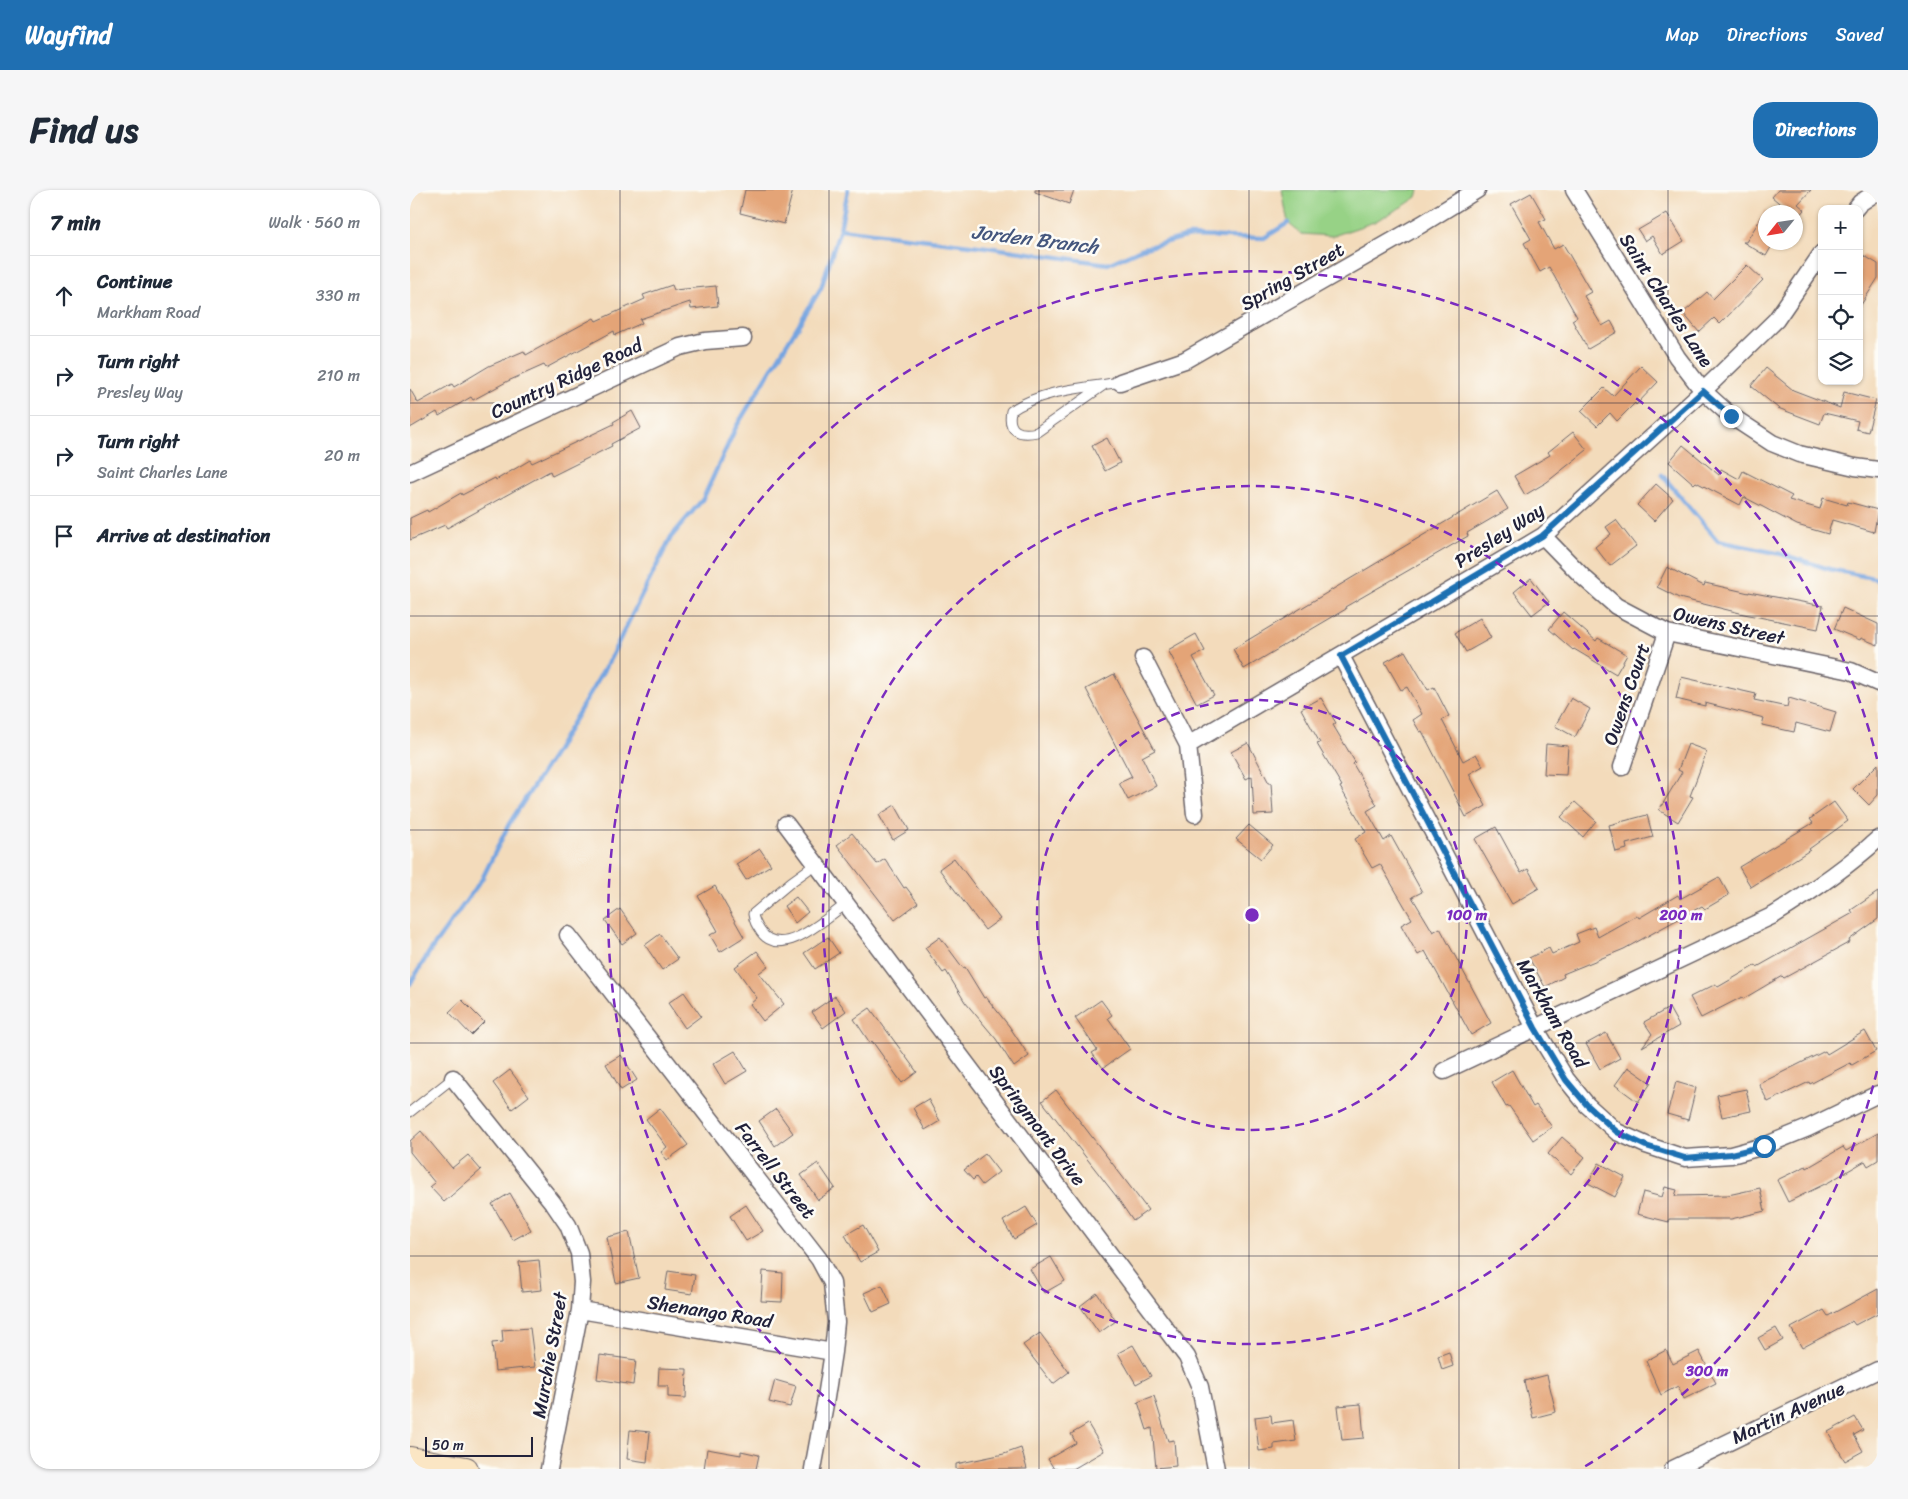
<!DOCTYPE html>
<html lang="en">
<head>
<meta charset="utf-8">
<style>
	body { margin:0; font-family:Sriracha,sans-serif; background:#f6f6f7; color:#1f2937 }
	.controls { position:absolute; right:15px; top:15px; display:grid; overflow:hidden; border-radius:10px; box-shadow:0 1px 4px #0004 }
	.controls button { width:45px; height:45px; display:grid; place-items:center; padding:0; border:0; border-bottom:1px solid #e0e1e3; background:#fff; color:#1f2937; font:25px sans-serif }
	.compass { position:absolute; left:1348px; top:15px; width:45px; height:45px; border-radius:50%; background:#fff; box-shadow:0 1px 4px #0004; rotate:240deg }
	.scale { position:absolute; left:15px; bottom:12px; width:108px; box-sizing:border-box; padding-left:5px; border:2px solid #22223b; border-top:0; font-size:14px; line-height:18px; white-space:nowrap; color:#22223b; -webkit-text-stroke:4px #fdfcf7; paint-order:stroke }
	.stop { position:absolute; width:15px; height:15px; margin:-11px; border:4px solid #1f6fb2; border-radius:50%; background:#fff }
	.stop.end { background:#1f6fb2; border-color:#fff; box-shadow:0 1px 5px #0008 }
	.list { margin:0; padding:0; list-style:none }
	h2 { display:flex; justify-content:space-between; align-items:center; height:65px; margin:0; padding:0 20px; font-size:21px }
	h2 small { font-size:16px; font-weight:400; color:#747a83 }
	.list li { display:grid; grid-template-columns:32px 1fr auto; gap:15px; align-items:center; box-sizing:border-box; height:80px; padding:0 20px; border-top:1px solid #e0e1e3 }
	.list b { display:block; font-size:19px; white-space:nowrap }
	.list p { margin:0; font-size:16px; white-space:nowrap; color:#747a83 }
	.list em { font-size:16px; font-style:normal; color:#747a83 }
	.icon { flex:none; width:28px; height:28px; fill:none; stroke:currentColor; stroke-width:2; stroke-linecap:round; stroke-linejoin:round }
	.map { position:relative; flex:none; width:1468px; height:1279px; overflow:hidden; border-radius:20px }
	header { display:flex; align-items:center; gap:30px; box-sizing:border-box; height:70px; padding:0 25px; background:#1f6fb2; color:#fff }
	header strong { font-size:24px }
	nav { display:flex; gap:28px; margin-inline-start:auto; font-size:18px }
	.intro { display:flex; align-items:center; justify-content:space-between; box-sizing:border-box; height:120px; padding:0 30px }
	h1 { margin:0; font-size:35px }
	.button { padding:12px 22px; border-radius:20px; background:#1f6fb2; color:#fff; font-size:18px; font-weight:700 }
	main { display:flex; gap:30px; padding:0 30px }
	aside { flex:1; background:#fff; border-radius:20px; box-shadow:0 1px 4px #0004 }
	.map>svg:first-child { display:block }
</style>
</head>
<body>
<header>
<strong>Wayfind</strong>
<nav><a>Map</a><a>Directions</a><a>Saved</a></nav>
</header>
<div class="intro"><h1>Find us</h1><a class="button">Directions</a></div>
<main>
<aside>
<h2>7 min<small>Walk · 560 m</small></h2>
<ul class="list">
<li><svg class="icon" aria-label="ahead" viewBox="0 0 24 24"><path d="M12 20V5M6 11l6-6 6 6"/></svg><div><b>Continue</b><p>Markham Road</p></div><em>330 m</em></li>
<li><svg class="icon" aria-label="right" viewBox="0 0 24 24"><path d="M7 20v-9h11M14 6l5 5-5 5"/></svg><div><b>Turn right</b><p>Presley Way</p></div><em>210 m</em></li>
<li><svg class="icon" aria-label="right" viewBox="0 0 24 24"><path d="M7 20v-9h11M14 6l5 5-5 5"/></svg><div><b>Turn right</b><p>Saint Charles Lane</p></div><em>20 m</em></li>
<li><svg class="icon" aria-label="arrive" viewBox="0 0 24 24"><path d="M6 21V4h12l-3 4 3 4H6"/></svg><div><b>Arrive at destination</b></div></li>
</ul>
</aside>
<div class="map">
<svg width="1468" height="1279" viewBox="0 0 1468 1279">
	<rect width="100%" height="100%" fill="#fdfcf7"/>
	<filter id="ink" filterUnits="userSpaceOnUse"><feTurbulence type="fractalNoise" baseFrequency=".02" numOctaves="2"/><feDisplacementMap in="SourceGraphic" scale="10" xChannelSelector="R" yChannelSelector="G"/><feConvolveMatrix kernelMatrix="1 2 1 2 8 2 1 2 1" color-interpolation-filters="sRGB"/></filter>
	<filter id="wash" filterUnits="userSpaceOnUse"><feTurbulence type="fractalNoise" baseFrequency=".0096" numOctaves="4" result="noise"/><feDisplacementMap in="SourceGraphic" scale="20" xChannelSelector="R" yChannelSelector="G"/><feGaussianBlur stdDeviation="1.12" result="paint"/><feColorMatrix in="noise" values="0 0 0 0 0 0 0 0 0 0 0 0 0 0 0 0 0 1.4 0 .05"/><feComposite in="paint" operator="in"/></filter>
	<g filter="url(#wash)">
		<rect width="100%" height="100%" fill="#f3dbbb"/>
		<path fill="#97d286" stroke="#5c7a60" d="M872,0H1009L1007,7L995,15L964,32L923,46L891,44L878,33Z"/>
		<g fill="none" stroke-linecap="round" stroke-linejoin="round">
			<path stroke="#77a5e0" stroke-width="4.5" d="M430,39L576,57L698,74L731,59L779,46L854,48L878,33
				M1252,285L1308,351L1371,364L1419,379L1468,389
				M0,794L20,761L72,689L99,634L143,566L199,471L261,347L293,309L326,237L411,98L430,39L438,0"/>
		</g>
		<g id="blocks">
			<path fill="#e4a477" d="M335,0H383L374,34L330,23Z
				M625,0H664L659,14L625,2Z
				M1368,0H1401L1388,14L1395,20L1387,29L1386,22H1380L1362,7Z
				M1121,3L1136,29L1129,32L1144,59L1153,54L1181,102L1174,106L1192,136L1201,131L1207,142L1178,159L1162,130L1167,127L1139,77L1130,82L1114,53L1121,49L1101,14Z
				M1356,20V52H1364L1356,66L1333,52H1336Z
				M1257,23L1274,51L1253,64L1242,46L1235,51L1228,40Z
				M1453,65L1468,74V88L1449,118V72Z
				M1337,75L1353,90L1310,134L1304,128L1289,142L1273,123L1297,102L1303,109Z
				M262,95L264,100L306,96L308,116L281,119L280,112L230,129L232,133L205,145L204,141L136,178L134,175L98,191L63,210L61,207L29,226L27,222L0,238V199L8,213L42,194L44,197L79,176L114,161L116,165L184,128L186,131L235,109L233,105Z
				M1231,176L1248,192L1226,215L1225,213L1207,231L1200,223L1187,236L1171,221L1194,198L1203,206Z
				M1356,178L1383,200L1430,218L1434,202L1466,210L1458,242L1446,239L1448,231L1414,223L1410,234L1368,218L1341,196Z
				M222,221L231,238L201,254L202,256L142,286L140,281L37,338L35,335L0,350V328L17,320L18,322L51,303L52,305L85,288L86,290L120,270L122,273L204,234L203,232Z
				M1163,242L1177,260L1137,292L1115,305L1104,286L1140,265L1138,262Z
				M697,248L710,273L695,281L682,256Z
				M1273,255L1309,285L1311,279L1329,289L1333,281L1382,306L1379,310L1410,319L1413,308L1437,315L1438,312L1468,320L1464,342L1422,330L1418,344L1387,335L1334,307L1330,315L1286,292L1284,294L1259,272Z
				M1246,294L1263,309L1244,331L1227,315Z
				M1087,301L1098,319L1057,343L1058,346L935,417L936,419L834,479L823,459Z
				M1206,330L1226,356L1200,376L1185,357L1201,344L1196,337Z
				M1257,377L1294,396L1295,393L1339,403V402L1413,416L1408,439L1334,424L1269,408L1247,397Z
				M1121,388L1139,412L1122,425L1104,402Z
				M1433,418L1468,434V455L1451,448L1450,450L1424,439Z
				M1153,422L1186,451L1188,448L1217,465L1206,484L1164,459L1163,460L1139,439Z
				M1070,428L1081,448L1056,462L1045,443Z
				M786,444L795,461L783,467L804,505L787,514L758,460Z
				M995,461L1018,500L1024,497L1039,526L1032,530L1053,571L1066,564L1073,576L1059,584L1076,616L1056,627L1012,541L1010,542L1003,530L1012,524L997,497L991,500L975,472Z
				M704,484L745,560L732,567L746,596L718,610L709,593L722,587L676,499Z
				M1271,487L1346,504L1344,510L1377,517L1379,508L1426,522L1420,542L1386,533L1384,542L1352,535L1354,528L1295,513V516L1266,509Z
				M911,508L926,533L923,535L945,572L943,574L967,615L957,621L974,651L981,646L1012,702L1002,707L1023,742L1030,738L1081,833L1061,845L1015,761L1008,765L991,735L1002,729L970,674L962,678L945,649L956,642L930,597L932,596L907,554L910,553L891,519Z
				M1161,508L1180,519L1165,547L1145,536Z
				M838,553L859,593H861L863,624L844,625L842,586L836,589L821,562Z
				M1136,554L1158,556L1156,585L1134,584Z
				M1278,554L1297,561L1280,606L1283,607L1268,632L1249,620L1272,582L1268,580Z
				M1468,574V605L1459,615L1443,599Z
				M1165,612L1186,631L1173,647L1151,627Z
				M1424,612L1438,631L1399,659L1400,660L1341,697L1329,677L1403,633L1400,629Z
				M485,615L499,640L483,650L469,625Z
				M1237,625L1243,647L1216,654L1217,659L1206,662L1199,635Z
				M839,635L863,655L851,669L826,649Z
				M1086,637L1111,683L1118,679L1129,698L1102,714L1065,649Z
				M442,643L467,674L475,669L494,698L496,697L508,713L485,730L427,655Z
				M350,659L361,675L336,690L326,674Z
				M544,668L590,729L575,740L529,679Z
				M1309,687L1319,705L1295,719L1292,716L1214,759L1153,784L1154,787L1135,797L1119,768L1139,758L1142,764L1169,752L1166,744L1184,737L1188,747L1227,725L1229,728L1268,705L1270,709Z
				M305,696L334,747L310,762L300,745L308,741L288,706Z
				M1468,702V729L1439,750L1440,752L1374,788L1372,786L1333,809L1332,807L1291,828L1280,807L1306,794L1308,797L1346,775L1347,777L1443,723L1441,720Z
				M386,707L398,722L385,733L374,716Z
				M210,719L227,743L212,754L195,730Z
				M250,744L268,769L252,780L235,755Z
				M418,747L429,763L405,779L394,763Z
				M530,747L553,778L555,777L574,808L576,807L599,836L619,866L604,877L586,849L555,812L536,781L533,783L515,758Z
				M347,761L358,776L349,783L374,814L353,831L340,814L347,808L325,777Z
				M274,802L291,826L275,838L258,813Z
				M425,806L436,821L413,838L402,822Z
				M52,810L74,832L61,845L39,822Z
				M691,810L702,825L698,828L720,859L693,878L682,863L687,860L665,828Z
				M460,818L507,882L492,893L462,851L460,853L444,829Z
				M1259,818L1269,836L1232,857L1242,844L1234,832Z
				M1455,841L1466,861L1442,875L1440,873L1400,894L1399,892L1358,912L1349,894L1415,861L1417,864Z
				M1196,843L1210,868L1190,879L1176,854Z
				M325,861L337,881L315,894L303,874Z
				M211,865L227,890L211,900L196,874Z
				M1218,877L1241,893L1228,912L1205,895Z
				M100,880L119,906L102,919L83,893Z
				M1102,880L1123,917L1126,915L1142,937L1123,950L1099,916L1096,917L1082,892Z
				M1266,892L1286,898L1278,930L1257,924Z
				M1336,899L1341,921L1312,927L1307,905Z
				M646,900L738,1020L723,1031L706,1006L632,911Z
				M518,909L530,931L515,940L503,918Z
				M250,918L278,955L257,970L251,962L257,957L236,929Z
				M366,919L383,943L365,956L349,931Z
				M11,941L42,978L58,965L71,980L34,1012L20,997L25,993L0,962V951Z
				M1468,943V970L1458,976L1455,971L1419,992L1378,1012L1367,990L1396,976L1397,978L1433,957L1436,961Z
				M1152,947L1175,967L1161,984L1138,964Z
				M575,964L589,982L572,995L566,987L563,990L554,980Z
				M408,973L425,998L408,1010L391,985Z
				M1189,973L1215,987L1205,1007L1178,993Z
				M1255,997L1267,1000L1265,1006L1318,1005L1350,998L1355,1021L1321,1029H1259V1032L1227,1024L1233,1002L1252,1007Z
				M100,1003L121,1040L103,1050L82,1014Z
				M336,1015L353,1041L336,1051L320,1026Z
				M616,1017L627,1035L604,1049L593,1031Z
				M453,1035L468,1062L450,1072L435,1045Z
				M219,1042L229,1088L206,1093L197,1047Z
				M641,1067L655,1091L634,1103L620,1079Z
				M129,1070L132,1100L112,1102L109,1072Z
				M258,1081L285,1085L282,1104L255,1100Z
				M353,1081L373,1083L372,1112L351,1111Z
				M472,1095L481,1114L463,1122L454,1103Z
				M1468,1099V1123L1445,1135L1442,1131L1392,1158L1381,1138L1414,1120L1418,1126Z
				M687,1103L706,1131L689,1143L670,1116Z
				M120,1138L125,1177L85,1181L82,1153L93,1152L92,1140Z
				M1366,1138L1373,1150L1355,1160L1348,1148Z
				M630,1143L659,1182L643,1194L613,1155Z
				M723,1155L741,1186L726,1194L708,1163Z
				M1256,1160L1263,1174L1289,1161L1306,1193L1274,1209L1268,1196L1251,1205L1236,1171Z
				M1039,1162L1043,1176L1032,1180L1028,1166Z
				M190,1165L226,1170L223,1195L187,1189Z
				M249,1178L277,1179L276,1208L258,1207V1196H248Z
				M1137,1185L1146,1222L1123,1228L1114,1191Z
				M365,1190L386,1196L380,1217L359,1212Z
				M744,1206L758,1251L764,1250L766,1276L746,1278L742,1238L737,1240L728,1212Z
				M951,1214L954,1248L932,1250L928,1216Z
				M861,1225L862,1233L883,1230L886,1251L864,1254V1259L849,1261L845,1227Z
				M1445,1227L1453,1240L1444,1245L1453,1261L1435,1271L1418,1242Z
				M678,1234L694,1261L663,1279H644L638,1269L666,1253L661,1244Z
				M220,1240L240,1242L237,1272L217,1269Z
				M611,1258L617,1279H546V1274L594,1264Z
				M297,1259L331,1265V1261L349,1265L346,1279H294Z"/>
		</g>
	</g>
	<g filter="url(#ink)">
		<use href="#blocks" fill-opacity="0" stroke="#6b6368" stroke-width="1"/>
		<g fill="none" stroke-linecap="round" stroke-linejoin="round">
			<g stroke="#6b6368" stroke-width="11">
				<path id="lane" d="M694,195L627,242C609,246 597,241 601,221C631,200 674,198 710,192
					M406,674L381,692L343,724C344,732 347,736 351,742C372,771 417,727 436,714
					M0,922L43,888"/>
			</g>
			<g stroke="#6b6368" stroke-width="19">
				<path id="street" d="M1164,0L1267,167L1293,201L1321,226L1362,253L1389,264L1445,277L1468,280
					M1445,19L1450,13L1468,1
					M710,192L775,170L1012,34L1067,0
					M0,283L270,157L295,151L333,148
					M1133,346L1173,387L1206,416L1257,443L1441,481L1468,493
					M931,466L1125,838L1156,889L1177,915L1207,942L1236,955L1275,968L1321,965L1354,956L1398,938L1468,904
					M733,468L778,555L785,624
					M778,555L1133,346L1293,201L1366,130L1412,63
					M1212,577L1257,443
					M376,634L777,1167L790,1197L806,1279
					M158,745L409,1069L422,1093L426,1132L423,1162L415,1214L403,1279
					M1034,881L1364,725C1401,702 1436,678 1468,649
					M43,888L143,1013L158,1035L169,1063L172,1092L170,1120L139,1279
					M170,1120L423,1162
					M1263,1279L1468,1180"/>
			</g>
			<g stroke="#6b6368" stroke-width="26">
				<path id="secondary" d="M0,1269L56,1279"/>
			</g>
			<use href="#lane" stroke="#fff" stroke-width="9"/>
			<use href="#street" stroke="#fff" stroke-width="16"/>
			<use href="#secondary" stroke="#fbe6c4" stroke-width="24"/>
		</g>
	</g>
	<g fill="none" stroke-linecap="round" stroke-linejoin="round" filter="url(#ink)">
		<path stroke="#1f6fb2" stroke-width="6" d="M1321,226L1293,201L1132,346L931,466L1125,838L1156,890L1177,915L1207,942L1236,956L1275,968L1321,964L1354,956"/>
	</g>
	<path fill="none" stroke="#22223b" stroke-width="1" stroke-opacity="0.55" d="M210,0V1279M419,0V1279M629,0V1279M839,0V1279M1049,0V1279M1258,0V1279M0,213H1468M0,426H1468M0,640H1468M0,853H1468M0,1066H1468"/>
	<g fill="none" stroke="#7b2cbf" stroke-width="2.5" stroke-dasharray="9 6">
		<circle cx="842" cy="725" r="215"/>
		<circle cx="842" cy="725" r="429"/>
		<path d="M1467 881A644 644 0 0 1 1174 1277M510 1277A644 644 0 1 1 1467 569"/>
	</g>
	<g text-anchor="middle" stroke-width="5" stroke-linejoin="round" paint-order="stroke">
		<g font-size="19" fill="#22223b" stroke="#fdfcf7">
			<text transform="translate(882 86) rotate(-30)" y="7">Spring Street</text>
			<text transform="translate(1257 110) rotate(57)" y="7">Saint Charles Lane</text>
			<text transform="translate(156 188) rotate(-25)" y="7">Country Ridge Road</text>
			<text transform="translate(1089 345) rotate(-33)" y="7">Presley Way</text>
			<text transform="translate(1319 435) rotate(13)" y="7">Owens Street</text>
			<text transform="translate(1216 504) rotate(-71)" y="7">Owens Court</text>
			<text transform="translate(1143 823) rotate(60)" y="7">Markham Road</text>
			<text transform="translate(628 935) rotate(53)" y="7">Springmont Drive</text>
			<text transform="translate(366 980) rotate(52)" y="7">Farrell Street</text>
			<text transform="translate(300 1121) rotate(9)" y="7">Shenango Road</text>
			<text transform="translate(139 1165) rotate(-80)" y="7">Murchie Street</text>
			<text transform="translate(1378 1222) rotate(-25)" y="7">Martin Avenue</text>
		</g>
		<g font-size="20" font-style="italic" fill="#44567d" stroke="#fdfcf7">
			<text transform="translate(625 49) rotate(7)" y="7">Jorden Branch</text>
		</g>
	</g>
	<circle cx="842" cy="725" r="8" fill="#7b2cbf" stroke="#fdfcf7" stroke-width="2.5"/>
	<g font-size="15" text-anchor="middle" font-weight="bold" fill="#7b2cbf" stroke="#fdfcf7" stroke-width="5" stroke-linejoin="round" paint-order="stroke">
		<text x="1057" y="730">100 m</text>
		<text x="1271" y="730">200 m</text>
		<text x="1297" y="1186">300 m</text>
	</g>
</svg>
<div class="controls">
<button>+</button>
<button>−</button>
<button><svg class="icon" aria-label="locate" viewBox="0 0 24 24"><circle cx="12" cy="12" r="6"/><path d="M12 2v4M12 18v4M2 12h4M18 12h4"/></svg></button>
<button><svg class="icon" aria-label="layers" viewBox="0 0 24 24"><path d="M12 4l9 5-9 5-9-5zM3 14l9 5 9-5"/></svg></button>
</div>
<svg class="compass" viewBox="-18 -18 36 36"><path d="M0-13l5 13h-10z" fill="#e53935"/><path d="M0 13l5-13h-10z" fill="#747a83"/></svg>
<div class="scale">50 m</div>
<div class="stop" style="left:1354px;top:956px"></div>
<div class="stop end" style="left:1321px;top:226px"></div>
</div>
</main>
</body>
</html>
